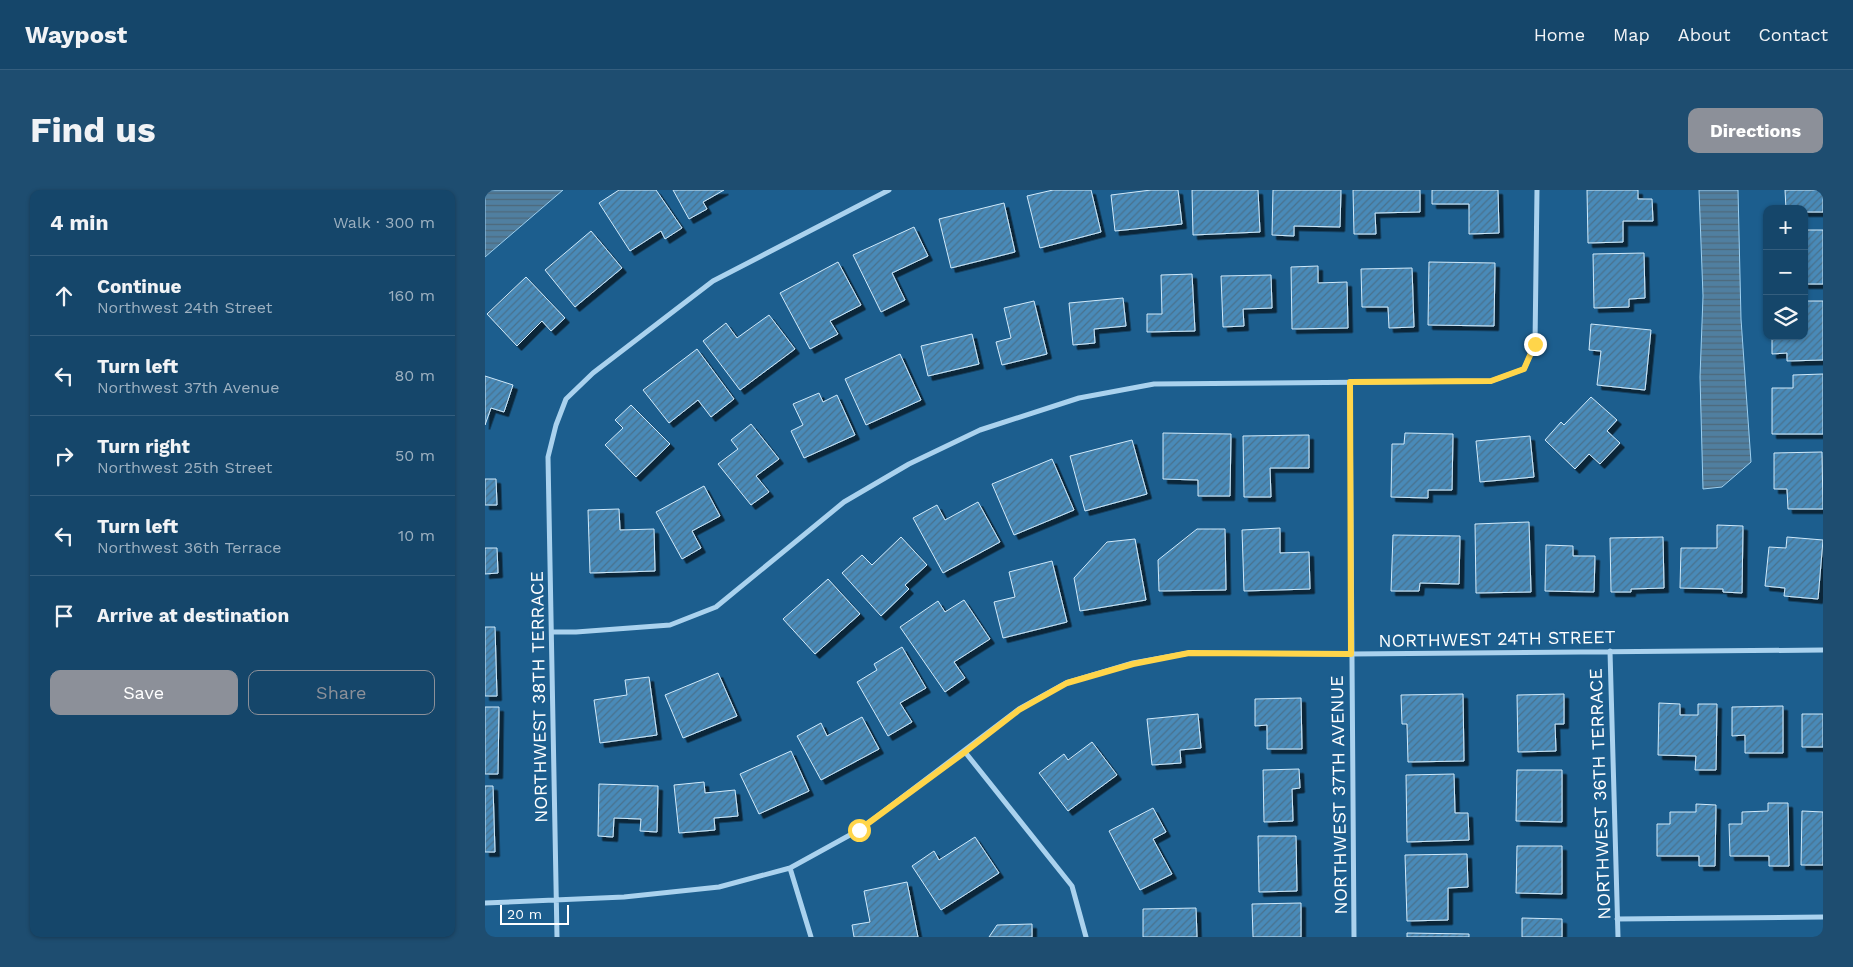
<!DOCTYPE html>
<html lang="en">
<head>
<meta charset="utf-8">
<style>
	body { margin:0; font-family:"Work Sans",sans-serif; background:#1e4d70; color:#f1f3f6 }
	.controls { position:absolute; right:15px; top:15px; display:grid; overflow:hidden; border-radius:10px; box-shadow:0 1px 4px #0004 }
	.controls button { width:45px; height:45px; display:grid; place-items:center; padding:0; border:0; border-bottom:1px solid #345e7e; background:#15466a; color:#f1f3f6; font:25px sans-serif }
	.scale { position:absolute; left:15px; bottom:12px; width:69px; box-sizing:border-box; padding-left:5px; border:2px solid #fff; border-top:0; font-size:14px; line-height:18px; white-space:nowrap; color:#fff; -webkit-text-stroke:4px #1c5e8e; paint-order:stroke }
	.stop { position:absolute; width:15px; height:15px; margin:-11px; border:4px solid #ffd54a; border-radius:50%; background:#fff }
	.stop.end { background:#ffd54a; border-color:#fff; box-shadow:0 1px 5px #0008 }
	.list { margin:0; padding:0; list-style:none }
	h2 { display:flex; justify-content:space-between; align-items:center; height:65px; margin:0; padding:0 20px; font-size:21px }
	h2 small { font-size:16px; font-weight:400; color:#9db1c1 }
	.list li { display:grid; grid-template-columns:32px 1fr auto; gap:15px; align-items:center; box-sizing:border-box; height:80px; padding:0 20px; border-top:1px solid #345e7e }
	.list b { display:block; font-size:19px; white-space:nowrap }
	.list p { margin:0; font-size:16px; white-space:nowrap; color:#9db1c1 }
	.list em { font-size:16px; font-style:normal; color:#9db1c1 }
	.actions { display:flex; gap:10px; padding:15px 20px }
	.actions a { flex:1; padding:11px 0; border:1px solid #8c9099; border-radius:10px; text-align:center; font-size:18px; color:#8c9099 }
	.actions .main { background:#8c9099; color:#fff }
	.icon { flex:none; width:28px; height:28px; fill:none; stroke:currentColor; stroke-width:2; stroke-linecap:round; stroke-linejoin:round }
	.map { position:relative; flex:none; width:1338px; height:747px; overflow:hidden; border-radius:10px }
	header { display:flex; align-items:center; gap:30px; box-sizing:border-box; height:70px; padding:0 25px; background:#15466a; border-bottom:1px solid #345e7e }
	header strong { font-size:24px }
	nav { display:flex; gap:28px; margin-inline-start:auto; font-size:18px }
	.intro { display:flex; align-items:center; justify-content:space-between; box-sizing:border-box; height:120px; padding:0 30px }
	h1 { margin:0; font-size:35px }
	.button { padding:12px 22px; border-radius:10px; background:#8c9099; color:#fff; font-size:18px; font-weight:700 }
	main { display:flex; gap:30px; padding:0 30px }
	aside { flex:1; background:#15466a; border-radius:10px; box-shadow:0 1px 4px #0004 }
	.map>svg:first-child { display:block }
</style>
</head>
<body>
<header>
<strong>Waypost</strong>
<nav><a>Home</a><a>Map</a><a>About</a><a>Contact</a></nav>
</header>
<div class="intro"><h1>Find us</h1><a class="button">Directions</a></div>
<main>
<aside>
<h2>4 min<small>Walk · 300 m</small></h2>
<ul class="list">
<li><svg class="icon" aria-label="ahead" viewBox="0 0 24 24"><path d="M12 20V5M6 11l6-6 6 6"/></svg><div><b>Continue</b><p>Northwest 24th Street</p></div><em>160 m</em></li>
<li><svg class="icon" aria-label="left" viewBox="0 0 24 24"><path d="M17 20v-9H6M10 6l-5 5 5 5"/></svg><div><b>Turn left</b><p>Northwest 37th Avenue</p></div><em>80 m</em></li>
<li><svg class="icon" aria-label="right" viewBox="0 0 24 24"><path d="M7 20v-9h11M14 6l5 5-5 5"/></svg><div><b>Turn right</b><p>Northwest 25th Street</p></div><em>50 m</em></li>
<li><svg class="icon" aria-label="left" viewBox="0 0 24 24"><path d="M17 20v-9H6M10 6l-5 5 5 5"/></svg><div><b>Turn left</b><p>Northwest 36th Terrace</p></div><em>10 m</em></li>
<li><svg class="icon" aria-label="arrive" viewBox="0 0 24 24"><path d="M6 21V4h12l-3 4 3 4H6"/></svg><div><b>Arrive at destination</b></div></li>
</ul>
<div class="actions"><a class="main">Save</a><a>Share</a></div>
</aside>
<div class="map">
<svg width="1338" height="747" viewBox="0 0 1338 747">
	<defs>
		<pattern id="water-rules" width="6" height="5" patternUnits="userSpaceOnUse" patternTransform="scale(1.25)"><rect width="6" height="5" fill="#507fa0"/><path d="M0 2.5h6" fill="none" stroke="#4e687a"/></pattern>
		<pattern id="building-hatch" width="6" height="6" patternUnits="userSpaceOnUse" patternTransform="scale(1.25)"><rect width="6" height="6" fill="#498ab8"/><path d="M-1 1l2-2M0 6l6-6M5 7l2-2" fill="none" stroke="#4a718d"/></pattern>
		<filter id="shadow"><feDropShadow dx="4.5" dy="4.5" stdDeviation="0" flood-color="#0009"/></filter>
	</defs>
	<rect width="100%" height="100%" fill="#1c5e8e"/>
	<path fill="url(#water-rules)" stroke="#9dcfef" d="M0,0H78L0,67Z
		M1214,0H1253L1256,129L1266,272L1237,297L1218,299L1215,187L1218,106Z"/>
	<path fill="url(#building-hatch)" stroke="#cfe9fa" filter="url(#shadow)" d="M134,0H171L197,38L180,49L176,41L145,61L114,13Z
		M188,0H239L218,12L222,19L204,29Z
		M568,0H606L616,42L555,58L542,6Z
		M666,0H693L697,34L630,41L626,5Z
		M707,0H773L775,42L708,45Z
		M788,0H856L855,37L809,36V46L787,45Z
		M868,0H935V22L890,23L891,44H869Z
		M947,0H1013L1014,43L984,44V14H947Z
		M1102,0H1153V9H1167L1168,31H1138V52L1103,53Z
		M1300,0H1338V22H1319V19H1301Z
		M519,13L530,62L466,78L454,29Z
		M429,37L443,66L407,83L420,110L396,122L368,65Z
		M1319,40H1338V94H1319Z
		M106,41L137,78L90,117L60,80Z
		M1159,63L1160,108L1144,109V117L1109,118L1108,64Z
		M353,72L376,115L345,131L353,144L325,159L295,103Z
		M944,72L1010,73L1009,136L943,135Z
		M833,76V93L862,92L863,138L807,139L806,77Z
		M927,78L929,137L904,138L903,117H877L876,79Z
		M707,84L710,141L662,142V124H677L676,85Z
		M786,85L787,118L758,119L759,136L738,137L736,86Z
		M41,87L80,128L66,141L57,131L32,156L2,124Z
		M638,108L641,136L609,139L610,153L588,155L584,113Z
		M549,111L562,164L517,175L511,152L526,148L519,118Z
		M1319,111H1338V170L1302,171V163L1287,164V146H1319Z
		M284,125L310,159L255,200L218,151L241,133L252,148Z
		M1106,134L1166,140L1160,200L1112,195L1116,161L1104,160Z
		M487,144L494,174L443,186L436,156Z
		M212,159L249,209L226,227L213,210L184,233L158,200Z
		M415,164L436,210L381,235L360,189Z
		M1338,184V244H1287V198H1308V185Z
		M0,186L28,195L19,222L6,218L0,235Z
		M334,203L338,212L352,205L370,245L319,268L306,241L318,235L308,214Z
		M1106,207L1132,230L1122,241L1135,253L1115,274L1104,264L1090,279L1060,250L1076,232L1079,235Z
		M146,215L185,254L151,287L120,255L138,238L130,230Z
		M266,234L294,269L271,286L284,302L266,315L233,274L253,259L246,250Z
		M678,243L746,244L745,306H713V290L678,289Z
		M920,243L968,244L967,300H943V308L906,307L907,254H919Z
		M824,245V278H785L786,307H759L758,246Z
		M1045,246L1049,287L995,292L991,251Z
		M647,250L662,304L600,321L585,266Z
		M1337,262L1338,319H1303L1302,299H1289V263Z
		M567,269L589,320L529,345L507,294Z
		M0,289H11L12,315H0Z
		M219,296L235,326L207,341L216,358L197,369L171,322Z
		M493,312L515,352L458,383L428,328L452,315L460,330Z
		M134,319L135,340L169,339L170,381L105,383L103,320Z
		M1044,332L1046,402L991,403L990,334Z
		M1232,335L1258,336L1257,403L1238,402V399L1195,398L1196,358H1232Z
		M795,338V363L824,362L825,399L759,401L757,340Z
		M712,339H740L741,400L674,401L673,370Z
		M908,345L975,346L974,394L935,393L934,401H906Z
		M416,347L442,375L420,395L424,399L396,426L357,383L377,365L387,375Z
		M1178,347L1179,398L1146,399V402H1126L1125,348Z
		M1302,347L1338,350L1333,409L1299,406L1300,398L1280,396L1284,357L1301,358Z
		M650,349L661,410L595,421L589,388L622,352Z
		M1061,355L1088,356V366H1110L1109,402L1060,401Z
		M0,358H12L13,383L0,384Z
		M567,371L582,432L518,448L509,412L530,407L524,382Z
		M343,389L375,424L330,464L298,429Z
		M479,410L505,449L469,472L480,488L460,502L415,437L453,411L460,422Z
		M0,437H10L12,506H0Z
		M417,457L441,498L415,513L427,532L403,546L372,492L392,480L389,474Z
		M233,483L252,526L198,548L180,505Z
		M164,487L172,545L115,553L109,510L142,505L140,490Z
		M978,504L979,571L923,572L922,534H917L916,505Z
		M1079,504V534H1070L1071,561L1033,562L1032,505Z
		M816,508L817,559H782V535L770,536V509Z
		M1174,513L1195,514V525H1213V514H1232L1231,580H1210L1211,566L1173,565Z
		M1298,516V563H1260V545L1247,546V517Z
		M0,517H14L13,584H0Z
		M713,524L716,558L695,560L696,573L667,575L662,529Z
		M1317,524H1338V557H1317Z
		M377,527L394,559L336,590L312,546L336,533L342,546Z
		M607,552L632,585L583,621L554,583L579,564L583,570Z
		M306,561L324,601L274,624L255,584Z
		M814,579L815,598L807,599L808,631L779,632L778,580Z
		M1032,580H1077V632L1031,631Z
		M969,584L970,623H983L984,650L922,652L921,585Z
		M219,592L220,603L250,600L253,626L229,628L230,640L194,643L189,595Z
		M114,594L173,596L172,642L155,641L156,629L129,628L128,647L113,646Z
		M0,596H8L10,662H0Z
		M1283,613H1303L1304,676H1284V666H1245L1244,634H1257V622L1283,621Z
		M1211,614L1231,615L1230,676H1214V666H1172V634H1185V622H1211Z
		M668,618L681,642L668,649L687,684L655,700L624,641Z
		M1317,621L1338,622V675H1316Z
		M773,646H811L812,701L774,702Z
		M490,647L514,683L456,720L427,676L449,661L454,670Z
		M1032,656H1077V704L1031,703Z
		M982,664L983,697L963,698V730L922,731L920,665Z
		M422,692L433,747H369L367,735L385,732L379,701Z
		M816,713V747H768L767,714Z
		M711,718L712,747H658V719Z
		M1037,728L1077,729V747H1037Z
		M547,734V747H504L512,735Z
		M922,743L984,744V747H922Z"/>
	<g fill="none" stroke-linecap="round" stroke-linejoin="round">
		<path stroke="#aad2ee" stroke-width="5" d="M865,192L869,747
			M67,442H91L185,435L231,417L359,312L424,274L495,240L594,208L669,194L1006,191L1039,179L1050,154L1052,0
			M1125,461L1133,747
			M480,562L587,696L601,747
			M305,678L326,747
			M0,713L139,707L234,697L305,678L374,640L534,519L581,493L648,473L704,463L866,464L1338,460
			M1132,729L1338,727
			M72,747L63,267L71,235L81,209L108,183L228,91L404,0"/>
	</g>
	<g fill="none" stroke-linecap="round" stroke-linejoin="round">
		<path stroke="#ffd54a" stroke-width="6" d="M374,640L480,562L534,520L582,493L648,474L704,463L866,464L865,192L1006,191L1039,179L1050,154"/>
	</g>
	<g text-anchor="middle" stroke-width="4" stroke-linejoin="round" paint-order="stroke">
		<g font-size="18" fill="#fff" stroke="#1c5e8e">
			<text transform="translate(1012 449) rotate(-1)" y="6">NORTHWEST 24TH STREET</text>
			<text transform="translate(54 507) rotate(-91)" y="6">NORTHWEST 38TH TERRACE</text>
			<text transform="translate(1115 604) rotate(-92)" y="6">NORTHWEST 36TH TERRACE</text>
			<text transform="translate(854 605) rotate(-91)" y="6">NORTHWEST 37TH AVENUE</text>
		</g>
	</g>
</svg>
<div class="controls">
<button>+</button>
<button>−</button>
<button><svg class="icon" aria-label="layers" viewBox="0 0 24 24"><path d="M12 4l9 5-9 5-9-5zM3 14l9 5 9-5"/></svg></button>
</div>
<div class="scale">20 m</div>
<div class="stop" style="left:374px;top:640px"></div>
<div class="stop end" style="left:1050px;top:154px"></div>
</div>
</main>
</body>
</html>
